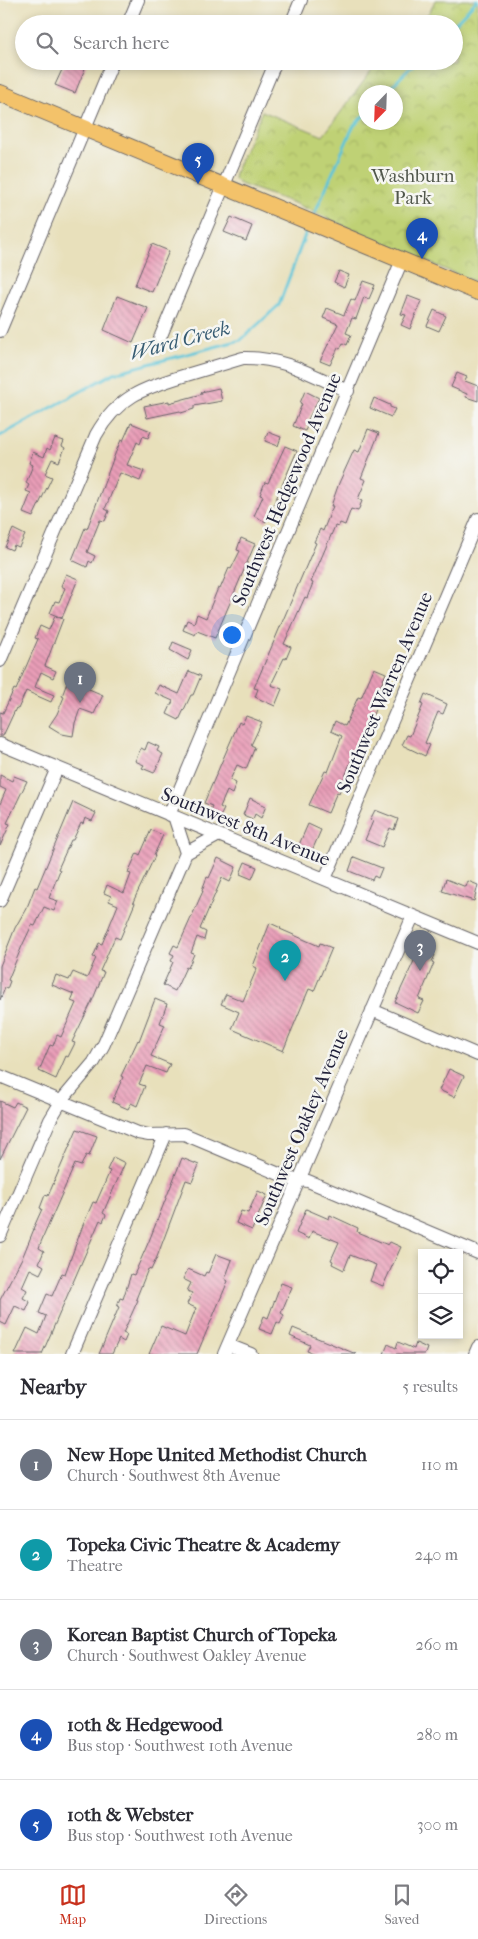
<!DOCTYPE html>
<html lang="en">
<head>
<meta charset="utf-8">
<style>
	body { margin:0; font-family:"IM FELL French Canon",serif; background:#f2f2f3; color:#2b2b33 }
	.controls { position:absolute; right:15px; bottom:15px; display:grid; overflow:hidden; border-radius:0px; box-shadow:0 2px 8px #0003 }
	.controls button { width:45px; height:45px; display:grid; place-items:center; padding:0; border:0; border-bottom:1px solid #e1e1e2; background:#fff; color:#2b2b33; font:25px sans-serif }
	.compass { position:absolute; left:358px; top:85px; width:45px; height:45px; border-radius:50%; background:#fff; box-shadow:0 2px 8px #0003; rotate:203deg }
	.you { position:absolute; left:231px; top:634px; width:18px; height:18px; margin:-12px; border:4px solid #fff; border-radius:50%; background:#1a73e8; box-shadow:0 0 0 8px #1a73e833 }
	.badge { display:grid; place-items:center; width:32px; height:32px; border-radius:50%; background:#c8321e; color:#fff; font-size:16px; font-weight:700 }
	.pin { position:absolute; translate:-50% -41px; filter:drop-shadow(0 1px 2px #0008) }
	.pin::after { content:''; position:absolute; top:26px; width:18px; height:15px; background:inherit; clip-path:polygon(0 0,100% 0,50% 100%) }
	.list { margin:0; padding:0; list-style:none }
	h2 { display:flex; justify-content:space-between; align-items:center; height:65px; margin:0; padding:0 20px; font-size:21px }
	h2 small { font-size:16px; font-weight:400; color:#7c7c81 }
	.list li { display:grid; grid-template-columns:32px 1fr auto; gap:15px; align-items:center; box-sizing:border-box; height:90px; padding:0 20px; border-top:1px solid #e1e1e2 }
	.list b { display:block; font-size:19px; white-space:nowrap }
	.list p { margin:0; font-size:16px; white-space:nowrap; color:#7c7c81 }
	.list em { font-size:16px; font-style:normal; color:#7c7c81 }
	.icon { flex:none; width:28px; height:28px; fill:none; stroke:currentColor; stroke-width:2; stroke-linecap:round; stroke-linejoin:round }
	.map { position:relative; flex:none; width:478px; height:1354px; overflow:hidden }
	.search { position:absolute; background:#fff; box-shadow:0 2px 8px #0003; left:15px; right:15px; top:15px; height:55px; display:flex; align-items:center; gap:12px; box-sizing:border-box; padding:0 18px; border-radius:28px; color:#7c7c81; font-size:19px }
	.sheet { height:515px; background:#fff }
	nav { display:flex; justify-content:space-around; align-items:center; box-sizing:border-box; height:70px; border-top:1px solid #e1e1e2; background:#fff; font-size:14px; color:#7c7c81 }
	nav a { display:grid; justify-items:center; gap:2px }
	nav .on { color:#c8321e }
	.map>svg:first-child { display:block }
</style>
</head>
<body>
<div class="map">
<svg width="478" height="1354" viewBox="0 0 478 1354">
	<defs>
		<pattern id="park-crowns" width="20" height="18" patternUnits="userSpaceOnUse" patternTransform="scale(1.25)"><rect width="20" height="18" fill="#bfd174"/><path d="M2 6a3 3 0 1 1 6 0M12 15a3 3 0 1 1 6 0" fill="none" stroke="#a4b365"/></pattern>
		<pattern id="building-back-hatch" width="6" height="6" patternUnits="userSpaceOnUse" patternTransform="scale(1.25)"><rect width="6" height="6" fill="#ea9eb8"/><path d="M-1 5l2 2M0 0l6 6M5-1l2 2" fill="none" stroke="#bd8097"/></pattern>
	</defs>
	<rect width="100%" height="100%" fill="#f6f6f2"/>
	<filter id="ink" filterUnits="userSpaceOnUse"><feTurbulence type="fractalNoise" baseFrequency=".02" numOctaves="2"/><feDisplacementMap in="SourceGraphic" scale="10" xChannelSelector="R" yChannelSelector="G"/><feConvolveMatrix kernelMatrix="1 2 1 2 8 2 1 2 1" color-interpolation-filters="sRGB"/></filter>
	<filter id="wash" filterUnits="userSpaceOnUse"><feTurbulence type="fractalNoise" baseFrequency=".0096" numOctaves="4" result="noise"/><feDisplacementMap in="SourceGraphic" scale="20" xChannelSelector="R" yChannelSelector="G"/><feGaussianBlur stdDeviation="1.12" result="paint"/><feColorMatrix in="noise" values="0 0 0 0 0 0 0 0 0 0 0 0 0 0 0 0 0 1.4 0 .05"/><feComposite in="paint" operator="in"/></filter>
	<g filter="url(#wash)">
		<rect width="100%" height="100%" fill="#e8e0bb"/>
		<path fill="url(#park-crowns)" stroke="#707a58" fill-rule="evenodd" d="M435,0H478V283L377,241L294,203L240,184L234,179L235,173L262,111L323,136L379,61H454V24H416L430,12ZM366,92H396V122H366Z"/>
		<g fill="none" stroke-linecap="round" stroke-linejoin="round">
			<path stroke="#5cc5d8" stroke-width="3" d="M454,24L477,0
				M386,92L417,61
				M313,217L353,127L366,113
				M0,436L114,373L241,340L279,305L308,227"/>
		</g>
		<g id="blocks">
			<path fill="url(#building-back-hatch)" d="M66,61H88L75,93L55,85Z
				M231,217L252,226L246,241L224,232Z
				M152,244L169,251L152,292L135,285Z
				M339,271L349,275L344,287L334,282Z
				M363,281L375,285L369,299L364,297L356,319L352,318L346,333L351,335L347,345L343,343L340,349L338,348L330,365L320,361L338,324L323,318L327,308L344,315L351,299L355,301Z
				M117,296L148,308L133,343L104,330Z
				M408,296L421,301L410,329L401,325L406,315L401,314Z
				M434,310L446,316L439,331L427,326Z
				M457,373L467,377L465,381L478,386V401L466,397L467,394L451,387Z
				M219,388L222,401L194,406V409L181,413L180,411L147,418L144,406L169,401V403L202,394L201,392Z
				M305,391L319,398L306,424H308L305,431L293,426L302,404L300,403Z
				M374,398L390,405V407L395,409L391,417L370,408Z
				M131,423L151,431L148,438L143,436L140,444L137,442L127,465L144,471L140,481L120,473L105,509L109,511L105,521L100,520L87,552L95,556L92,563L89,561L87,567L72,560L85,528L87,529L115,454L121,440L123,441Z
				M368,429L379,433L361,478L366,480L358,499L362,501L358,511L351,509L345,525L340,523L338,527L335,526L311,582L313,583L307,598L305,597L284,644L291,647L286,659L284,658L271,685L282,689L275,706L255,697L258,689L254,688L316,543L314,542L320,529L323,531L333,506H331L339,483L354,450L359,452Z
				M268,432L281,437L278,446L265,441Z
				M55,438L64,441L62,446L65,448L59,462L52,459L45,474L52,477L33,517L23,513L31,493L26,491L29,485L26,483L33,465L29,463L33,452L44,457L47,448L50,450Z
				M285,446L297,451L266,522L254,516L263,496L260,495L265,482L268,483Z
				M13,529L25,535L19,547L14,545L12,550L5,547Z
				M241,538L255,544L215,638L197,631L195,635L183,630L187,620L194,623L197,614L206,618L218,588L220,589L229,568L231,569L240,551L237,550Z
				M66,574L78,579L62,618L50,613L55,601L59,602L65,588L61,586Z
				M55,616L63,619L45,666L56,671L53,678L41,672L35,687L54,695L51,702L26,691L18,709L16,708L3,736H0V712L3,713L14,689L16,690L38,639L35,638L40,626L49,630Z
				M173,642L192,650L188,660L170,650Z
				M374,668L386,673L373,704L377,705L356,754L354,753L339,793L337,792L328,813L309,805L325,771L328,772L342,736L331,731L335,721L345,726L358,697L361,698Z
				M189,671L201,676L193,695H191L179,720L167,714L173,701L155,693L159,685L179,694Z
				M68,680L103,695L94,714L80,709L75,723L73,736L62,734L49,726L57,714L64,697L62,696Z
				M425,694L447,704L443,714L438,712L425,743L430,745L425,756L402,745L407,735L410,736L423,705L421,704Z
				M246,716L262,722L251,745L255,747L246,769L237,765L230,780L236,783L232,794L227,791L220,807L224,809L220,817L209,812L212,806L204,803L239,722L242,724Z
				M148,742L159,747L157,751L163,754L154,773L142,768L144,765L135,761L141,748L145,750Z
				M0,775L12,781L14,776L27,781L7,823L10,824L0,846V804L6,790L0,787Z
				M250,798L266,806L261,818L255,814L253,819L243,815Z
				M73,802L96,813L92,821L85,818L83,824L81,823L73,840H71L58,869L60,870L49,898L58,901L54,911L44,907L35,926L32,925L22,946L8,980L10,981L7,989L5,988L0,1000V966L15,928L28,905L35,887L37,888Z
				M375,810L398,819L394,830L390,828L382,847L365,840L373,821L370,820Z
				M308,824L321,830L311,853L298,847Z
				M151,830L163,835L154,855L155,856L133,902L135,903L120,939L115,937L100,971L104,972L93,999L72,1042L75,1043L68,1057L66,1056L56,1079L39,1071L50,1045L53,1046L57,1035L61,1037L76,1003L71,1001L74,994L52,985L56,975L69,980L73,972L87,978L96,958L93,957L99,943L102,944L118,905L109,901L111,896L104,893L107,885L124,893L131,874L128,873L137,853L140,855Z
				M354,857L382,868L378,878L374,876L372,880L349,871Z
				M218,858L236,867L230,882L222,878L200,929L206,932L204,940L197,937L191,953L194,954L188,968L186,967L175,991L163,985L173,962L171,961L174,955L170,953L174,945L178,947L203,891L202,890L207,877L209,878Z
				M245,862L257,867L252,879L240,874Z
				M446,879L466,887L468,881L478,885L474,901L442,891Z
				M270,923L281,928L280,929L319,946L320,943L332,948L314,991L309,989L283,1051L232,1029L239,1012L221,1004L226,994L243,1001L257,968L253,966Z
				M420,948L435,955L432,962L434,963L419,999L424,1001L418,1013L395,1002Z
				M155,999L167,1004L160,1023L165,1025L151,1056L170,1064L166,1073L147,1066L139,1084L145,1086L137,1106L131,1103L128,1109L112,1102L123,1077L121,1076L138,1040L139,1041Z
				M449,1069L464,1076L454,1097L439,1090Z
				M0,1101L13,1107L16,1102L26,1107L0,1159Z
				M77,1129L97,1136L89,1156L86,1155L81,1166L75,1164L41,1242L39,1248L44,1251L39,1263L44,1266L40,1274L30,1269L22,1287L27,1290L23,1298L30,1302L26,1311L15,1306L6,1325L0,1322V1300L23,1256L34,1229H33L42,1209L40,1208L45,1195L48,1196Z
				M113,1157L125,1163L103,1213L106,1215L103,1222L100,1220L42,1354H15L27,1328L39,1334L46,1316L39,1313L47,1294L52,1296L62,1273L65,1274L83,1225L93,1202L96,1203L110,1171L107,1170Z
				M182,1158L199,1165L192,1182L186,1180L157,1257L151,1270L148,1269L136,1299L138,1300L123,1333L127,1335L124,1342L119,1339L112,1354H99L119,1307L117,1306L120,1298L123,1299L131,1274L134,1275L149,1241Z
				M258,1191L267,1195L252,1230L236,1223L241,1211L248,1213Z
				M306,1209L329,1219L330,1215L358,1228L357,1232L388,1245L390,1242L401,1247L383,1286L370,1281L376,1265L350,1255L344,1270L332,1264L333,1261L331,1260L339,1242L312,1231L309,1239L296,1233Z
				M216,1254L232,1260L225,1279L228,1281L197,1354H149L161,1326L185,1336L196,1308L187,1304L192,1293L187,1291L191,1283L183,1279L188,1269L204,1276L206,1272L208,1273Z
				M281,1283L292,1287L281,1313L284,1315L280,1324L277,1322L272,1334L259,1329L264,1316L268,1318Z
				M293,1328L356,1354H315L307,1351L310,1345L290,1336Z
				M398,1342L414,1349L416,1343L427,1348L425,1354H384L388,1344L396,1348Z"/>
		</g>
	</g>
	<g filter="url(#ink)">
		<use href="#blocks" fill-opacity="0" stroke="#676468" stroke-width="1"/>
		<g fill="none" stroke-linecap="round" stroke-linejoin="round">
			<g stroke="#676468" stroke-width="14">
				<path id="minor" d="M128,24L138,0
					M291,24L301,0
					M0,331L113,61
					M160,338L276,61
					M0,661L96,435C117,397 144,388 183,376C203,370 223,364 243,358C283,357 312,375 348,391
					M0,744L478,943
					M169,815L402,260
					M174,816L186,853
					M325,879L478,519
					M0,901L57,768
					M372,1010L478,1055
					M0,1076L138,1133L149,1135L184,1134L291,1179L308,1181L478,1253
					M0,1236L50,1120L62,1100L94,1062L104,1044L186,853L217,836
					M228,1345L251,1354
					M72,1354L166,1134
					M224,1354L413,916
					M475,1354L478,1347"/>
			</g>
			<g stroke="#676468" stroke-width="18">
				<path id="major" d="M0,93L478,292"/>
			</g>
			<use href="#minor" stroke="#fff" stroke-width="12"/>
			<use href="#major" stroke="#f3c26a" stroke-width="16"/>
		</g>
	</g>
	<g text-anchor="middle" stroke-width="5" stroke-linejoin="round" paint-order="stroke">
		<g font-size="19" fill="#51574c" stroke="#f6f6f2">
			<text x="413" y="182">Washburn<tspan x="413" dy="22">Park</tspan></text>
		</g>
		<g font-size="19" fill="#22223b" stroke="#f6f6f2">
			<text transform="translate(286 489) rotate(-67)" y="7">Southwest Hedgewood Avenue</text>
			<text transform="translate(384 692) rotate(-67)" y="7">Southwest Warren Avenue</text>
			<text transform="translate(246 826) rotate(22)" y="7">Southwest 8th Avenue</text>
			<text transform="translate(301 1127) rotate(-67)" y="7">Southwest Oakley Avenue</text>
		</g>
		<g font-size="20" font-style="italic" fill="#365b72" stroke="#f6f6f2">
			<text transform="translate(180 340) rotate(-15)" y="7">Ward Creek</text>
		</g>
	</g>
</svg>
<div class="controls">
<button><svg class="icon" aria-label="locate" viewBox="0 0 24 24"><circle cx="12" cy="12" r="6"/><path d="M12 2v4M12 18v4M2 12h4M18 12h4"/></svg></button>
<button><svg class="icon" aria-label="layers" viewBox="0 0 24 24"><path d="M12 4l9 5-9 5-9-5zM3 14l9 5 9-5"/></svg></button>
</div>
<svg class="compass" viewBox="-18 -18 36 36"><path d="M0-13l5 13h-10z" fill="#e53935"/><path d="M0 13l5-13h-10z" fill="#7c7c81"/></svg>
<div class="you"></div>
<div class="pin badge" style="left:80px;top:703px;background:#6b7280">1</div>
<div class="pin badge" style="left:285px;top:981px;background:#0f9aa8">2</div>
<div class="pin badge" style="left:420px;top:971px;background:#6b7280">3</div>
<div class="pin badge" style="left:422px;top:259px;background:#1a4fb4">4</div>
<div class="pin badge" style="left:198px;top:184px;background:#1a4fb4">5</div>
<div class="search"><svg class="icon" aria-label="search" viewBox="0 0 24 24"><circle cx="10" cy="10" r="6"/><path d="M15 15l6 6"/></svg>Search here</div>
</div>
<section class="sheet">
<h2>Nearby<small>5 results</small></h2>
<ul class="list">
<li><span class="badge" style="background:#6b7280">1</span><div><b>New Hope United Methodist Church</b><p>Church · Southwest 8th Avenue</p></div><em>110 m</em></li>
<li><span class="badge" style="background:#0f9aa8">2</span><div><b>Topeka Civic Theatre &amp; Academy</b><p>Theatre</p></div><em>240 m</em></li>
<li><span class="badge" style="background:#6b7280">3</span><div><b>Korean Baptist Church of Topeka</b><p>Church · Southwest Oakley Avenue</p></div><em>260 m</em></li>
<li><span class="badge" style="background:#1a4fb4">4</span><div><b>10th &amp; Hedgewood</b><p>Bus stop · Southwest 10th Avenue</p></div><em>280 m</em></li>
<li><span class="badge" style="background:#1a4fb4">5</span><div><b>10th &amp; Webster</b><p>Bus stop · Southwest 10th Avenue</p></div><em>300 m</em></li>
</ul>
</section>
<nav>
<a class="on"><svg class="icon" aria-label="map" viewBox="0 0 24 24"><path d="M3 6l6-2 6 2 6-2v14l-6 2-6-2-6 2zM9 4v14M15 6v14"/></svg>Map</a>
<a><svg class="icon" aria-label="directions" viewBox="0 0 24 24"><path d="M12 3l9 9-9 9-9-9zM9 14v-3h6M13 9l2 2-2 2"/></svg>Directions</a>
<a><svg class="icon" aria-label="saved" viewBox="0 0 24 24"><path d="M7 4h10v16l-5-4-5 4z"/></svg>Saved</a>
</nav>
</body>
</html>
